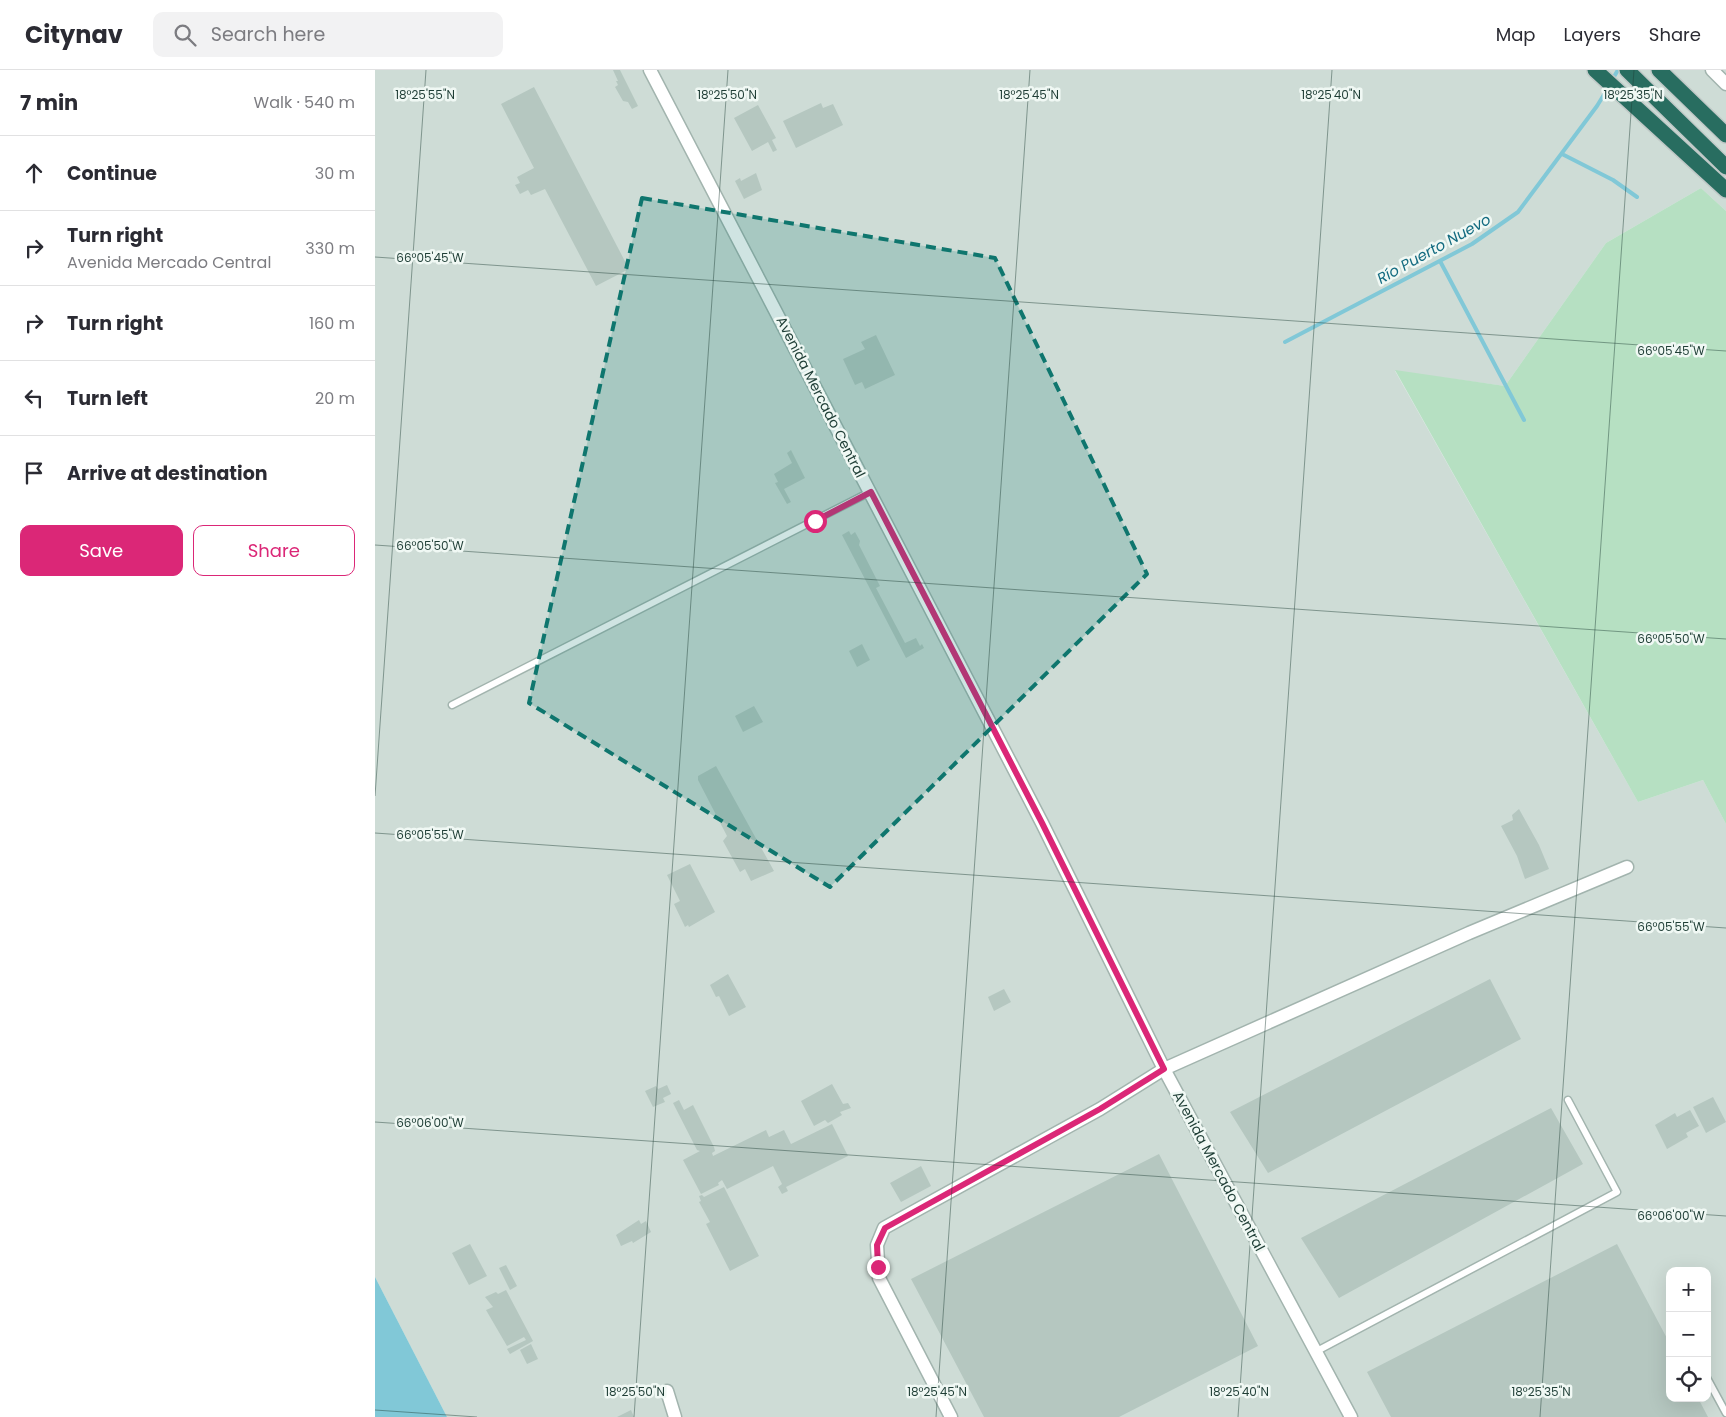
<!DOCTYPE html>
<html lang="en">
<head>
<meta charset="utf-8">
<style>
	body { margin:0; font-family:Poppins,sans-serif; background:#f2f2f3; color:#2b2b33 }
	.controls { position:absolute; right:15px; bottom:15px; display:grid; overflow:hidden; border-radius:10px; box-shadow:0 5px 20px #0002 }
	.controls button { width:45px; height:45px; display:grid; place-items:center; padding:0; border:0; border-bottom:1px solid #e1e1e2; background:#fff; color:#2b2b33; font:25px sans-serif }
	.stop { position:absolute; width:15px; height:15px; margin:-11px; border:4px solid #db2777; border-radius:50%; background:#fff }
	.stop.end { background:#db2777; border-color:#fff; box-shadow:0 1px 5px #0008 }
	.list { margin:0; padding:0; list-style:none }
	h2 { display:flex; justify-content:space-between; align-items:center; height:65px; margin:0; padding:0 20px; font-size:21px }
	h2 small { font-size:16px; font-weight:400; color:#7c7c81 }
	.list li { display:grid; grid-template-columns:32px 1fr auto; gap:15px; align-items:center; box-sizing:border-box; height:75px; padding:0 20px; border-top:1px solid #e1e1e2 }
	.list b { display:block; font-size:19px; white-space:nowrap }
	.list p { margin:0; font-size:16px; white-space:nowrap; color:#7c7c81 }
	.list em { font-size:16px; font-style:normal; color:#7c7c81 }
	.actions { display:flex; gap:10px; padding:15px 20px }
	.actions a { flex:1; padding:11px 0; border:1px solid #db2777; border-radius:10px; text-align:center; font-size:18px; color:#db2777 }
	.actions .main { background:#db2777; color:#fff }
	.icon { flex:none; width:28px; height:28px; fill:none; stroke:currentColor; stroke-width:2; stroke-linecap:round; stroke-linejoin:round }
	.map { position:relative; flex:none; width:1351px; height:1347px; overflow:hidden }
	header { display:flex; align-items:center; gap:30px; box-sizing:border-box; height:70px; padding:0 25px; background:#fff; border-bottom:1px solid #e1e1e2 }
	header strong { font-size:24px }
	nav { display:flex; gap:28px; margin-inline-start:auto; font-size:18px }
	.search { width:350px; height:45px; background:#f2f2f3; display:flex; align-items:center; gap:12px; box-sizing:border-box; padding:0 18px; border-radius:10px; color:#7c7c81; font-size:19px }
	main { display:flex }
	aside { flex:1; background:#fff }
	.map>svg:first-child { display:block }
</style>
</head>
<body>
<header>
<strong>Citynav</strong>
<div class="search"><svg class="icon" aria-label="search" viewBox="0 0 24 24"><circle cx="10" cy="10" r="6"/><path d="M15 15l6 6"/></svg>Search here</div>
<nav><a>Map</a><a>Layers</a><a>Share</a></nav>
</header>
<main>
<aside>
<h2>7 min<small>Walk · 540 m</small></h2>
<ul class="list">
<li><svg class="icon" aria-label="ahead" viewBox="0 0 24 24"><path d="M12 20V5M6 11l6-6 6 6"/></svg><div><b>Continue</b></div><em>30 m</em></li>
<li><svg class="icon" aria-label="right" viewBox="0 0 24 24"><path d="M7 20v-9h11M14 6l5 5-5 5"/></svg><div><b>Turn right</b><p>Avenida Mercado Central</p></div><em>330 m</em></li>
<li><svg class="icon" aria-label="right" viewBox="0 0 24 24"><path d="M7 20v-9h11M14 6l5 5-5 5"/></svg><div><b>Turn right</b></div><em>160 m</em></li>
<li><svg class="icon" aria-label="left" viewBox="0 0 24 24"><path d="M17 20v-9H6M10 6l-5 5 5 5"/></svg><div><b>Turn left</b></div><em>20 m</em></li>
<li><svg class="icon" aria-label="arrive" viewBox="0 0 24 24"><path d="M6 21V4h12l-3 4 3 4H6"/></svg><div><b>Arrive at destination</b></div></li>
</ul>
<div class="actions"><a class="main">Save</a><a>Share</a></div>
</aside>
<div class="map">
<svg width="1351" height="1347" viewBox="0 0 1351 1347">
	<rect width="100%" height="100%" fill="#dfece7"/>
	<path fill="#cedcd6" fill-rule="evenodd" d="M0,0H1351V141L1326,118L1231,173L1130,316L1020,301L1263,732L1328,710L1351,754V1347H72L0,1207ZM1295,1201H1332V1328H1295Z"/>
	<path fill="#b6e0c2" d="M1326,118L1351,141V754L1328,710L1263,732L1020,300L1130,316L1231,173Z"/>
	<path fill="#81c8d7" d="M0,1207L72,1347H0Z"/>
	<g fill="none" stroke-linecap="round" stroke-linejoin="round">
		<path stroke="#81c8d7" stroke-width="4" d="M1237,10L1243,0
			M1187,84L1238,110L1262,127
			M1065,191L1149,350
			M910,272L1097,174L1143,142L1222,36L1233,18"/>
	</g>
	<path fill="#b5c7c0" d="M238,0H245L263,36L257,39L253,32L248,31L240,17L243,15L241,11H243Z
		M159,17L254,199L221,216L170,119L156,125L153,120L145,124L140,115L145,113L142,107L159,98L126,34Z
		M446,33L448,38L458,34L468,55L421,78L408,51Z
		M383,35L401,68L397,70L402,80L398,82L393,72L377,81L359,48Z
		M381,103L387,120L369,129L360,111L365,108L366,111Z
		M501,265L520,305L490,319L487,312L480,315L468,289L490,279L486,272Z
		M416,380L430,408L409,419L416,432L412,434L400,413L403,412L399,404L417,393L412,383Z
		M474,461L476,465L480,462L485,471L484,475L505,516L501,518L530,573L541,568L545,576L547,574L549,578L531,588L467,465Z
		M487,574L495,590L482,597L474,581Z
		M379,636L388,652L368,662L360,646Z
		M341,696L399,801L376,811L370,799L365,802L348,771L352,766L323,710V706Z
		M1144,739L1164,775L1174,799L1150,809L1142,786L1126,756L1138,750L1137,745Z
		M315,794L340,842L314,857L313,855L310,857L299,834L305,831L292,805Z
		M353,904L371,937L354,946L344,926L341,927L335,915Z
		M1115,909L1146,969L893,1103L855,1042Z
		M629,919L636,932L619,941L613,927Z
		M457,1014L468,1034L473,1033L476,1038L465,1042L467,1045L453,1053L450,1050L439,1056L426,1031Z
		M292,1015L296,1024L288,1028L290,1032L278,1037L270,1021L281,1016L283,1019Z
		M1338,1027L1351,1052L1331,1063L1318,1037Z
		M304,1030L309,1040L318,1035L339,1077L340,1081L337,1083L338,1086L391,1060L394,1067L409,1060L416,1074L457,1054L473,1086L411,1117L413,1121L407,1124L403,1117L407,1114L398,1096L352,1119L347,1110L343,1113L344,1115L326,1124L308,1090L325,1081L322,1080L298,1033Z
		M1176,1038L1208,1094L964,1228L926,1168Z
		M1315,1040L1324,1056L1311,1063L1313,1067L1292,1079L1280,1055L1300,1043L1302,1047Z
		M784,1084L883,1276L744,1347H609L536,1209Z
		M546,1096L556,1116L526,1132L515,1113Z
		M349,1117L384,1186L355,1201L331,1154L335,1152L324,1132L326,1131L324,1126L327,1125L329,1127Z
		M264,1150L266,1154L271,1151L276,1162L258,1173L257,1171L246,1176L241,1165Z
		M95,1174L112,1206L94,1215L77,1183Z
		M1242,1174L1295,1274V1328H1323L1333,1347H1016L992,1302Z
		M131,1195L142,1216L135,1220L124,1198Z
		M131,1220L158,1271L135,1284L132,1279L151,1270L149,1267L132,1276L111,1240L118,1237L110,1227L121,1222L123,1224Z
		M156,1274L163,1289L152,1294L145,1280Z
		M256,1340L259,1347H242Z"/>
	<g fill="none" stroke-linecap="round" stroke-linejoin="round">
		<g stroke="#a2b4ae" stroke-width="9">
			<path id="lane" d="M77,635L495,422
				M942,1281L1242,1122L1193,1030
				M1332,1308L1351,1343"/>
		</g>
		<g stroke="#a2b4ae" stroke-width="15">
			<path id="street" d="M275,0L667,753L789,999L976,1347
				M1337,0L1351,14
				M292,1321L300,1347
				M576,1347L504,1208L502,1175L509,1158L725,1039L789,999L1094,863L1252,797"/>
		</g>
		<g stroke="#c0c9c7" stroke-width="18">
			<path id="highway" d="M1220,0L1351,120
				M1252,0L1351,97
				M1284,0L1351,65"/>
		</g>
		<use href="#lane" stroke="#fff" stroke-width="6"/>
		<use href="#street" stroke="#fff" stroke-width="12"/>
		<use href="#highway" stroke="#286d60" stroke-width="15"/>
	</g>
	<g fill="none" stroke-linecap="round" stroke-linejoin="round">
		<path stroke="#db2777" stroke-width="6" d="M440,451L496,422L667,753L789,999L725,1039L510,1158L502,1175L503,1197"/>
	</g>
	<path fill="#0f766e" fill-opacity="0.2" stroke="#0f766e" stroke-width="4" stroke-dasharray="10 6" stroke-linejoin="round" d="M267,128L620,188L772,504L455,817L154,633Z"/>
	<path fill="none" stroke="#1f3e36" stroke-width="1" stroke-opacity="0.45" d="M0,187L1351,281M0,475L1351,569M0,726L51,0M0,763L1351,858M0,1052L1351,1146M0,1340L102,1347M259,1347L353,0M561,1347L655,0M863,1347L957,0M1165,1347L1259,0"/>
	<g text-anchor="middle" stroke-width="5" stroke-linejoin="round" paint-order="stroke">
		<g font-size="14" fill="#1f3e36" stroke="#f0f8f4">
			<text transform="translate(446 327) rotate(63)" y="5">Avenida Mercado Central</text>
			<text transform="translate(844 1101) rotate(62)" y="5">Avenida Mercado Central</text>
		</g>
		<g font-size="15" font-style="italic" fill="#136b80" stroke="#f0f8f4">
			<text transform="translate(1059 179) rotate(-29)" y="5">Río Puerto Nuevo</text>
		</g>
	</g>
	<g font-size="12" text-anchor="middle" fill="#1f3e36" stroke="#f0f8f4" stroke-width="5" stroke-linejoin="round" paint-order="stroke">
		<text x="50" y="29">18°25'55"N</text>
		<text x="352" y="29">18°25'50"N</text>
		<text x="654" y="29">18°25'45"N</text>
		<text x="956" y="29">18°25'40"N</text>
		<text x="1258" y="29">18°25'35"N</text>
		<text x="55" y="192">66°05'45"W</text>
		<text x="1296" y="285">66°05'45"W</text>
		<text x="55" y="480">66°05'50"W</text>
		<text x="1296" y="573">66°05'50"W</text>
		<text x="55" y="769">66°05'55"W</text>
		<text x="1296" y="861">66°05'55"W</text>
		<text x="55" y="1057">66°06'00"W</text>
		<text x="1296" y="1150">66°06'00"W</text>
		<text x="260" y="1326">18°25'50"N</text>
		<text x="562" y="1326">18°25'45"N</text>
		<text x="864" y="1326">18°25'40"N</text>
		<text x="1166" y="1326">18°25'35"N</text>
	</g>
</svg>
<div class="controls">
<button>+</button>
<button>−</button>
<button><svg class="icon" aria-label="locate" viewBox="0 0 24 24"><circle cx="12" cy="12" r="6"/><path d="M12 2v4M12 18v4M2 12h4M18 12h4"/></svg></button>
</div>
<div class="stop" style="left:440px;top:451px"></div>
<div class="stop end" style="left:503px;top:1197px"></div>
</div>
</main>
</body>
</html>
